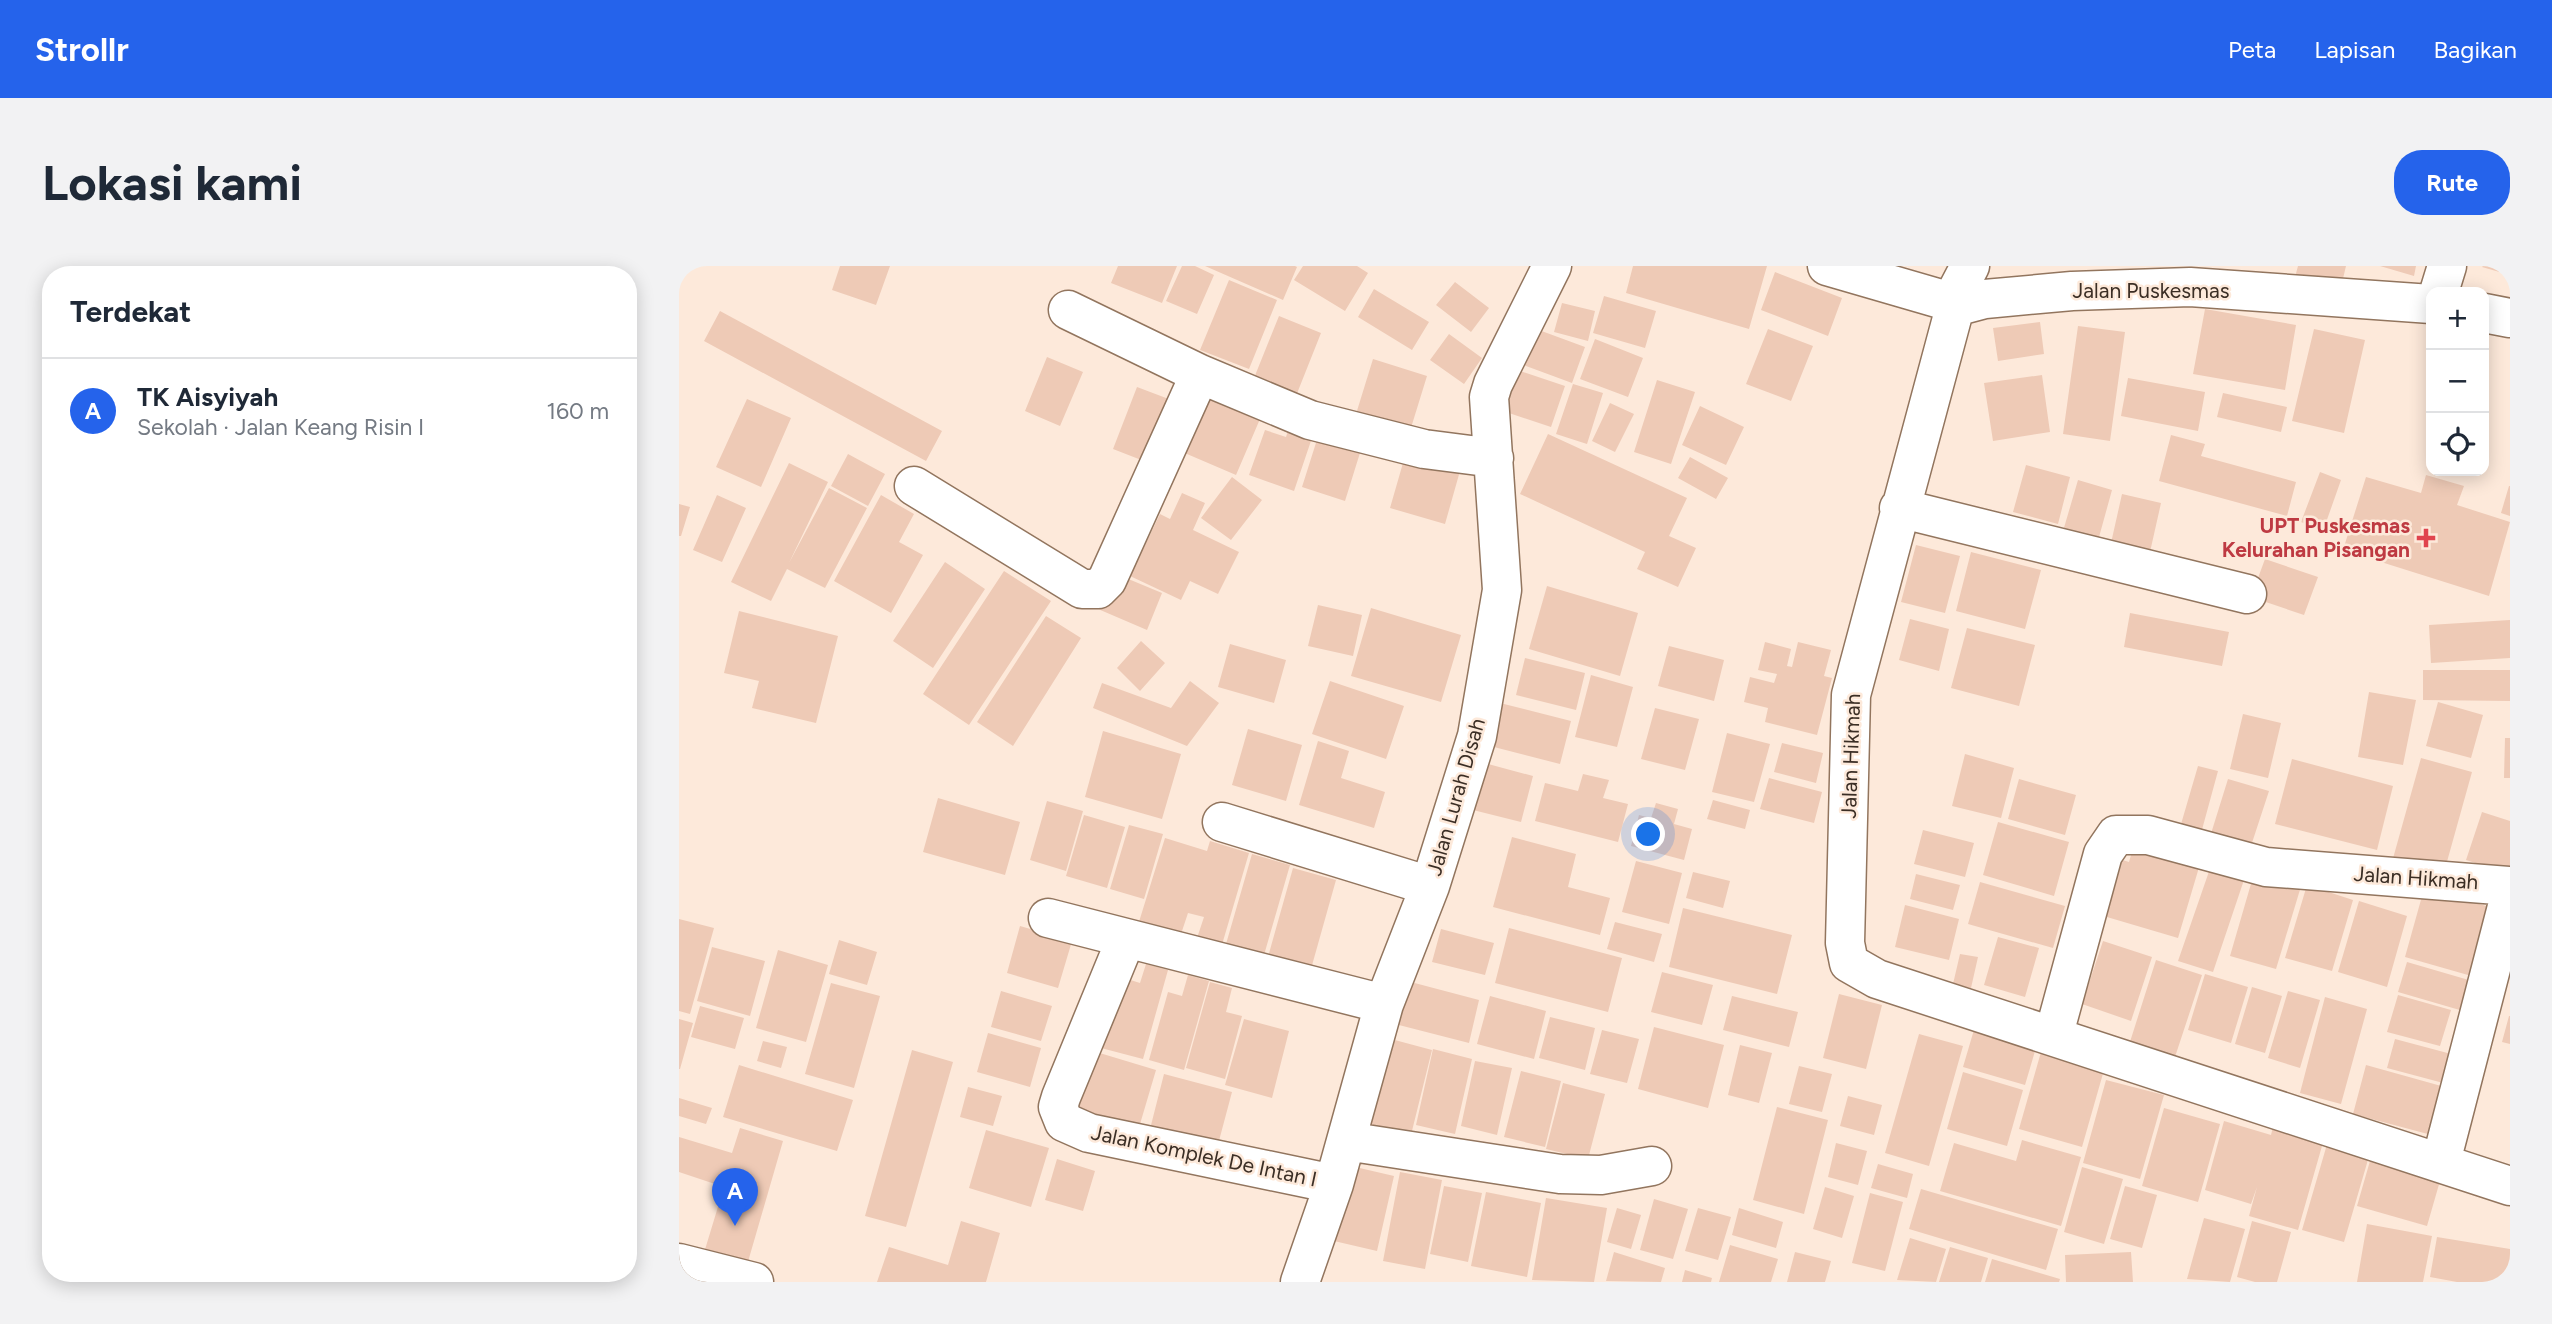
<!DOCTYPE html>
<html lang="id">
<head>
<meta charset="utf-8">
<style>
	body { margin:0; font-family:Figtree,sans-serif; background:#f2f2f3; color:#1f2937 }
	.controls { position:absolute; right:21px; top:21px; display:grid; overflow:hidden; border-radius:14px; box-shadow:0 4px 18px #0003 }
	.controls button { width:63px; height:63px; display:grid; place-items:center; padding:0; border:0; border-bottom:2px solid #e0e1e3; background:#fff; color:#1f2937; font:35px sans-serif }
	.you { position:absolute; left:970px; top:569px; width:24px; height:24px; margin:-18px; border:5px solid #fff; border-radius:50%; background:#1a73e8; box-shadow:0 0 0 10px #1a73e833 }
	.badge { display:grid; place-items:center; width:46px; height:46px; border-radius:50%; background:#2563eb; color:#fff; font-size:23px; font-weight:700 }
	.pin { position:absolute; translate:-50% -58px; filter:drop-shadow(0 2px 4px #0008) }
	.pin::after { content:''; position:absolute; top:37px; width:24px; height:21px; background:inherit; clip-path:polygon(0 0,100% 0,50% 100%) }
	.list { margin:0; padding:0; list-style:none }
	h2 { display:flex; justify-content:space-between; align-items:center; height:91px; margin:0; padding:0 28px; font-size:30px }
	h2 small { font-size:23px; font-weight:400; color:#747a83 }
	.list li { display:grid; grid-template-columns:46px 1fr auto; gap:21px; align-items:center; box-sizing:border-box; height:105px; padding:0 28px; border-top:2px solid #e0e1e3 }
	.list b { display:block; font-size:26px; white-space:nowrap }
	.list p { margin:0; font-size:23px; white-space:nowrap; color:#747a83 }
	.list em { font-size:23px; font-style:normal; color:#747a83 }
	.icon { flex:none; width:38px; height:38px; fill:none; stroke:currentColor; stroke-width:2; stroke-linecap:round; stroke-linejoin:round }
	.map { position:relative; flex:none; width:1831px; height:1016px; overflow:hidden; border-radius:28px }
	header { display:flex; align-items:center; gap:42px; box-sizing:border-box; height:98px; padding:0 35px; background:#2563eb; color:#fff }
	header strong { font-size:33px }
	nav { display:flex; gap:38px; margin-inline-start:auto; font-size:24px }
	.intro { display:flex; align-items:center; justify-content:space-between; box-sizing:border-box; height:168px; padding:0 42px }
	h1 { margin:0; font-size:49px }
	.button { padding:18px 32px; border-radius:28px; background:#2563eb; color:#fff; font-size:24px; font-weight:700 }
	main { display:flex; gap:42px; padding:0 42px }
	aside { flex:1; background:#fff; border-radius:28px; box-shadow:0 4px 18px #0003 }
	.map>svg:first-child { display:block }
</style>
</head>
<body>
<header>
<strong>Strollr</strong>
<nav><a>Peta</a><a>Lapisan</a><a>Bagikan</a></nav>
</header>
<div class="intro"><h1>Lokasi kami</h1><a class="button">Rute</a></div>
<main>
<aside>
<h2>Terdekat<small></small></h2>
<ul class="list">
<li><span class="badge">A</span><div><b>TK Aisyiyah</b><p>Sekolah · Jalan Keang Risin I</p></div><em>160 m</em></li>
</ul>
</aside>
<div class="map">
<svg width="1831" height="1016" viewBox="0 0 1831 1016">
	<rect width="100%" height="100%" fill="#fde9da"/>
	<path fill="#eecab6" d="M161,0H211L197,39L153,24Z
		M439,0H498L483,37L432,17Z
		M503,0H516L535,9L518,48L487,35Z
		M526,0H616L618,1L604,34Z
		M624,0H678L689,7L666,45L615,14Z
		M954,0H1088L1070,63L947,27Z
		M1619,0H1667L1662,21L1616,11Z
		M1701,0H1737L1735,10Z
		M1831,0V9L1803,1L1804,0Z
		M1096,6L1163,32L1149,70L1082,44Z
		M550,14L598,34L570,103L521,84Z
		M776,16L810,42L792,66L757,39Z
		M695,23L750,56L733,84L679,51Z
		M925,30L977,45L966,82L914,67Z
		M883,37L916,45L909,75L875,66Z
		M1526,43L1617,59L1606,124L1514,108Z
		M41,45L263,165L247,195L25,75Z
		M600,50L642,67L615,135L573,117Z
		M1361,56L1365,88L1319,95L1314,62Z
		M849,60L906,81L893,117L836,96Z
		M1399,60L1446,66L1431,175L1384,168Z
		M1089,63L1134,80L1112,135L1067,118Z
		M1635,63L1686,74L1665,167L1613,155Z
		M770,68L803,92L785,118L751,94Z
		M916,73L964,92L949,131L901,113Z
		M368,91L404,106L381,160L346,145Z
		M694,93L748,110L731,165L677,148Z
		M832,102L886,120L872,161L818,143Z
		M1363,109L1371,166L1314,175L1305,117Z
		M1449,112L1526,126L1519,165L1442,150Z
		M978,114L1016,126L992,198L955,186Z
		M894,118L924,127L908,178L877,168Z
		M458,121L495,135L470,197L434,183Z
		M528,122L584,146L557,209L501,185Z
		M1544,127L1608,141L1602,166L1538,151Z
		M68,133L112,152L82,221L37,201Z
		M931,137L955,148L936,186L913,175Z
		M1021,140L1065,161L1047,199L1003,179Z
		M612,155L636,163L615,225L570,209L586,164L607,171Z
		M642,161L685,174L666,235L623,221Z
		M869,168L1008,232L990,270L1017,282L999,321L958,303L966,286L841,228Z
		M1492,169L1526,178L1522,190L1617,216L1608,250L1480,215Z
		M169,188L206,208L189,240L152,220Z
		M726,190L781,205L766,258L711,242Z
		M1011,191L1049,212L1037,233L999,212Z
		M110,197L149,216L110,297L150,222L188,242L146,322L108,303L92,335L52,316Z
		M1347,199L1391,211L1379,258L1334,246Z
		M1641,206L1662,214L1644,265L1622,256Z
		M1747,209L1785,220L1778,239L1831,256L1810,330L1664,284L1687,211L1742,227Z
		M553,211L583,234L552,274L522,252Z
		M1399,214L1433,224L1417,282L1382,272Z
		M1830,220H1831V250L1822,247Z
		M503,227L526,237L514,264L560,286L539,328L511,315L502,334L451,310L481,248L491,253Z
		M1443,228L1482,237L1469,295L1430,286Z
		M38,229L67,242L43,296L14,284Z
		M202,229L235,248L220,276L244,289L212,347L155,315Z
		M0,238L11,241L2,270H0Z
		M1237,279L1281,290L1266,347L1222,336Z
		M1292,286L1362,304L1346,363L1277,345Z
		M1586,293L1639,311L1625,349L1572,331Z
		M266,296L306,323L254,402L214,375Z
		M325,305L372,335L290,459L244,428Z
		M435,307L483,327L468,364L419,343Z
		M868,320L959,347L941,410L850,383Z
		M639,339L683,349L674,390L629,380Z
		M692,342L782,369L762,436L672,410Z
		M60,345L159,370L137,457L73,442L80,415L45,407Z
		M1451,347L1550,366L1543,400L1445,381Z
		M367,350L402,372L334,480L298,456Z
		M1231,353L1270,363L1260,405L1220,394Z
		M1831,354V392L1752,397L1750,359Z
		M1288,362L1356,379L1340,440L1272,422Z
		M462,375L486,397L461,425L438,402Z
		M1086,376L1112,383L1108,400L1113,401L1119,376L1152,384L1145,410L1153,412L1138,469L1086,456L1089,442L1065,436L1071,411L1095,417L1098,408L1079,404Z
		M551,378L607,394L595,437L539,421Z
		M990,380L1045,394L1035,435L979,420Z
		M846,392L906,407L897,444L837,429Z
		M1744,404H1831V435L1744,434Z
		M912,409L954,421L938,481L896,471Z
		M511,415L540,437L508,480L414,442L423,417L492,442Z
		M651,415L725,440L707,493L633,468Z
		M1690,426L1737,434L1724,499L1679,491Z
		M1759,436L1804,449L1792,492L1747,480Z
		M821,437L892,455L881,498L811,480Z
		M976,442L1020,453L1006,504L962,493Z
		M1564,448L1602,457L1589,512L1551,503Z
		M569,463L623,479L607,535L553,519Z
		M424,465L502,488L483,553L406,531Z
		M1048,467L1091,478L1075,536L1033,526Z
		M1826,472H1831V512H1825Z
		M639,475L670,485L662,512L706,526L695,562L620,539Z
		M1103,477L1144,487L1137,517L1095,506Z
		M1286,488L1335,502L1322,552L1273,540Z
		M1742,492L1793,506L1764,610L1713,596Z
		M1613,493L1714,520L1698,584L1596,558Z
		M798,495L854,510L842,556L786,542Z
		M1519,500L1539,505L1521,571L1500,565Z
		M904,508L930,514L924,532L949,538L939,576L856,555L866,517L899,525Z
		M1090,512L1143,526L1135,557L1081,543Z
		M1340,513L1397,529L1386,569L1329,553Z
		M1549,513L1590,525L1570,586L1530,574Z
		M259,532L341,556L326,609L244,586Z
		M1034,534L1071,544L1066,563L1028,553Z
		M368,535L404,545L387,605L351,594Z
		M977,537L999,543L995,558L1013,563L1005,594L952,580L960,549L972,552Z
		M1803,546L1831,555V608L1787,594Z
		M405,549L446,561L428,622L387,610Z
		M1319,556L1390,576L1375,630L1304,609Z
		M450,559L484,568L465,633L431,623Z
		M1244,564L1295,577L1286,611L1235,598Z
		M833,571L897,588L889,621L931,632L921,669L814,641Z
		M486,572L528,585L531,575L570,587L542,682L517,675L525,651L509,647L501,671L459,659Z
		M1455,579L1521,598L1499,672L1411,646L1427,589L1450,596Z
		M573,588L611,599L583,696L545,685Z
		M1535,591L1569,602L1534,706L1499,695Z
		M957,595L1003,607L990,658L943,646Z
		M614,602L657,614L630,710L587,698Z
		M1576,604L1623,617L1597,703L1551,690Z
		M1014,606L1051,615L1044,642L1007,632Z
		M1237,608L1281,619L1274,644L1231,633Z
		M1301,616L1386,640L1374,682L1289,658Z
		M1628,619L1674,634L1653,705L1606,692Z
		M1745,623L1822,644L1803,713L1726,691Z
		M1680,635L1728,650L1708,721L1659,706Z
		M1226,639L1280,653L1270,694L1216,681Z
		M1004,642L1113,669L1098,728L990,701Z
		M0,653L35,662L11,748L0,745Z
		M936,656L983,668L975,696L928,683Z
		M341,660L393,675L379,722L328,707Z
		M830,662L943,692L929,746L816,717Z
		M762,663L815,677L806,709L753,696Z
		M1319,671L1360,682L1346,731L1305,719Z
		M160,674L198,686L188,719L150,708Z
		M1424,675L1473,691L1452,755L1403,738Z
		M33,681L86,695L71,750L18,735Z
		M99,684L149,699L127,776L77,762Z
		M1281,688L1299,691L1292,722L1274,718Z
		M1477,694L1523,709L1495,794L1450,779Z
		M1728,696L1800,717L1791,747L1719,726Z
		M467,698L489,704L464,793L422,782L442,711L461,717Z
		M983,706L1034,719L1023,759L972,746Z
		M1526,708L1569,721L1552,777L1509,764Z
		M509,709L530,715L505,804L470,794L489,726L503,730Z
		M728,715L800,734L790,777L716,758Z
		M531,716L553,722L547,746L563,750L546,813L507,802Z
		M152,717L201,730L175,822L126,808Z
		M1573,721L1603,730L1586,787L1556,778Z
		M322,725L373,740L362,775L312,761Z
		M1609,725L1641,734L1621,802L1589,792Z
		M1160,728L1203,739L1187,803L1144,792Z
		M1719,729L1772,744L1761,780L1708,766Z
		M811,730L867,745L855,793L798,778Z
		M1053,730L1119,746L1110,781L1044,764Z
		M1646,731L1688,743L1662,838L1621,827Z
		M21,740L65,752L56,783L12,771Z
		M1830,750H1831V778L1823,776Z
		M871,751L916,762L906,804L860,792Z
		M0,753L14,757L1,803H0Z
		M565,753L610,765L593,832L546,819Z
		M1297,757L1359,775L1346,819L1284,801Z
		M975,761L1045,779L1029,842L959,823Z
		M923,764L960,773L948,817L911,808Z
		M309,767L362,782L351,821L298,806Z
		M1240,768L1284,780L1250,900L1206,887Z
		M712,773L753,784L729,881L687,871Z
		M1716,773L1776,789L1768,818L1708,802Z
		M84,775L108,781L102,802L78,795Z
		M1061,779L1093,787L1080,837L1049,829Z
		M754,783L793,793L776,868L737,859Z
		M233,784L274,796L227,961L186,950Z
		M414,785L477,804L456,875L394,857Z
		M1362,786L1425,804L1403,881L1340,863Z
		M796,795L833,802L818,869L782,860Z
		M60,799L174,834L158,885L44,851Z
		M1687,799L1773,823L1760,871L1674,848Z
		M1120,800L1153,808L1143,846L1110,838Z
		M842,805L882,815L866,881L825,871Z
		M1284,806L1344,824L1328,880L1268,863Z
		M485,808L553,826L537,886L470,867Z
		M1427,814L1485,829L1461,913L1404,897Z
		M884,817L926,828L909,893L867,883Z
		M289,821L323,830L314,860L281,851Z
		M1169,830L1203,839L1195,869L1161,860Z
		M0,832L33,842L27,858L0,850Z
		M1098,841L1149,854L1125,948L1074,934Z
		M1485,842L1541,858L1519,936L1463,920Z
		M1596,852L1647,866L1619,964L1570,950L1578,921L1572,938L1526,924L1545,855L1592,869Z
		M61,862L104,875L64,1013L21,1000L45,921L0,906V871L53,887Z
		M307,864L370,882L352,941L290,922Z
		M1651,868L1693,880L1665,976L1623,964Z
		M1343,874L1402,891L1382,960L1261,925L1275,877L1337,895Z
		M1157,877L1188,885L1179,919L1149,911Z
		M1695,881L1765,901L1748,960L1678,940Z
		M378,893L416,905L404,945L366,934Z
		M1199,898L1234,908L1228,932L1192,922Z
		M672,900L715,910L698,985L655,975Z
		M1403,901L1444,913L1425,978L1385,966Z
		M721,906L763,914L746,1003L704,995Z
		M765,920L803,927L789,996L751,988Z
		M1446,920L1478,929L1463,982L1431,973Z
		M1146,921L1175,930L1163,972L1134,963Z
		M1242,923L1379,963L1367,1004L1230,963Z
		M807,926L862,937L848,1011L792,1000Z
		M1191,927L1224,936L1206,1005L1173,997Z
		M867,932L928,942L915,1016L853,1014Z
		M975,933L1009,943L994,993L961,984Z
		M938,942L962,949L952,983L928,976Z
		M1019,942L1052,951L1039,994L1006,985Z
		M1060,942L1104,956L1097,982L1053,969Z
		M1525,952L1566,963L1551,1016L1508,1013Z
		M282,955L321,967L307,1016H198L210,981L269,999Z
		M1573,955L1612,966L1598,1016H1576L1558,1011Z
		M1688,958L1753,970L1744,1016H1678Z
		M1758,971L1831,983V1016H1778L1751,1011Z
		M1231,972L1267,983L1257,1016L1218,1014Z
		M1051,979L1099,993L1092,1016H1040Z
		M1271,981L1309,992L1302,1016H1260Z
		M935,986L986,1002L982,1016L927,1015Z
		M1116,986L1152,995L1146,1016H1108Z
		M1452,986L1454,1016H1387L1386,989Z
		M1313,993L1381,1013L1380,1016H1306Z
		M1006,1004L1033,1012L1032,1016H1003Z"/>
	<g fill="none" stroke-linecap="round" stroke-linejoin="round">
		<g stroke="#92755e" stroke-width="41">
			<path id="minor" d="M1148,0L1272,36
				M1760,26L1768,0
				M1272,36L1276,41L1172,429L1166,677L1170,697L1198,713L1831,920
				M1272,36L1291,0
				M1276,41L1306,33L1393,25L1511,21L1752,38
				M389,44L521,108L631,154L745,183L815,192
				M1805,47L1831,52
				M235,220L403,323H419L428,314L521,108
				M1220,242L1568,328
				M543,556L751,620
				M369,652L705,738
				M447,673L382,831L379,841L385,856L410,867L655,918
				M1375,768L1424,588L1437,569H1469L1587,601L1831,620
				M667,875L881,908L922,909L973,900
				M1762,896L1831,629
				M0,997L75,1016
				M621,1016L655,918L705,738L751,620L798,470L823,324L810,131L814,118L873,0"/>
		</g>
		<use href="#minor" stroke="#fff" stroke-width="38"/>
	</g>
	<path fill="#e0444e" stroke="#fde9da" stroke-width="2.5" d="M1743.5 261.5h7v7h7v7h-7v7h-7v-7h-7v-7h7z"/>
	<g text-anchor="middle" stroke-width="5" stroke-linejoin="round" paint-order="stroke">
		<g font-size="21" fill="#3b2e25" stroke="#fde9da">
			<text x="1472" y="32">Jalan Puskesmas</text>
			<text transform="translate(1172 490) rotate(-88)" y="7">Jalan Hikmah</text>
			<text transform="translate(777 531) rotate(-74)" y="7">Jalan Lurah Disah</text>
			<text transform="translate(1737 612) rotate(4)" y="7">Jalan Hikmah</text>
			<text transform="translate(525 890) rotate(12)" y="7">Jalan Komplek De Intan I</text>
		</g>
		<g font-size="21" font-weight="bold" fill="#be3a42" stroke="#fde9da" text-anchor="end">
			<text x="1731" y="267">UPT Puskesmas<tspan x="1731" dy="24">Kelurahan Pisangan</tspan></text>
		</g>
	</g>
</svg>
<div class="controls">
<button>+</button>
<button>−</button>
<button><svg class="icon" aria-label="locate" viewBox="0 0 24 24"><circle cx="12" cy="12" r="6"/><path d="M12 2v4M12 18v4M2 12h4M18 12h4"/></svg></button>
</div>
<div class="you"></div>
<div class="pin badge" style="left:56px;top:960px">A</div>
</div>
</main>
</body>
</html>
